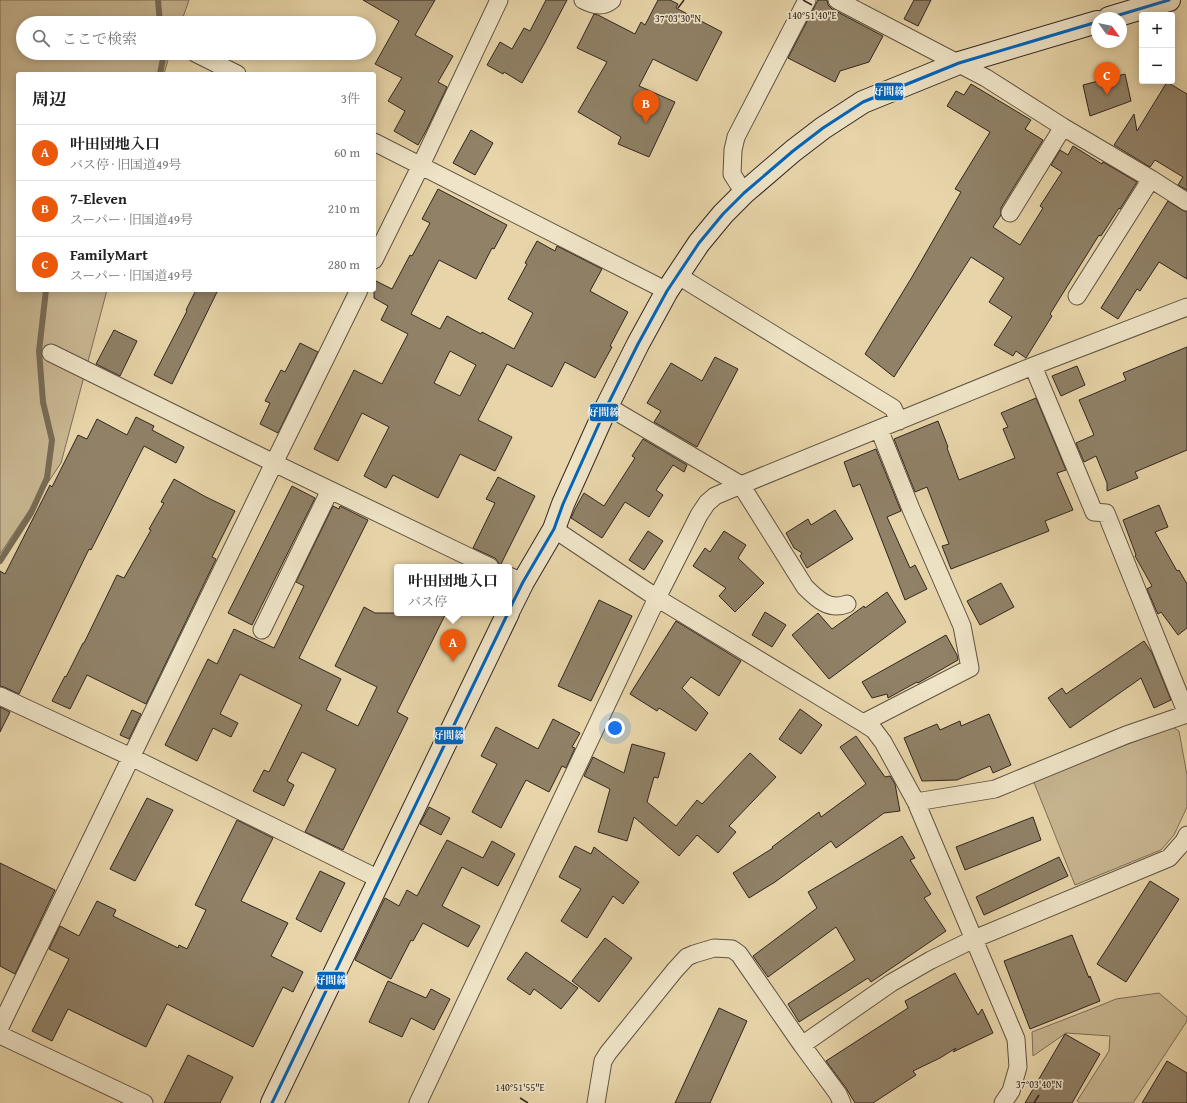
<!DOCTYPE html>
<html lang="ja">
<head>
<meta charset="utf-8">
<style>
	body { margin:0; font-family:"Gentium Book Plus","Noto Serif JP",serif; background:#f6f6f6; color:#222 }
	.controls { position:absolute; right:12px; top:12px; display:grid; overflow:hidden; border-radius:4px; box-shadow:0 2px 10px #0003 }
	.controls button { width:36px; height:36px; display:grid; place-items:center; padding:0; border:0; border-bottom:1px solid #e0e0e0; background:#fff; color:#222; font:20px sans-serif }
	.compass { position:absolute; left:1091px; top:12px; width:36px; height:36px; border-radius:50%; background:#fff; box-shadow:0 2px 10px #0003; rotate:123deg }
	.you { position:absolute; left:615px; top:728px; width:14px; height:14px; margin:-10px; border:3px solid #fff; border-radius:50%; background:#1a73e8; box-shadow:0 0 0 6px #1a73e833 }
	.badge { display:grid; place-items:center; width:26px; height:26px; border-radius:50%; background:#ea580c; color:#fff; font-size:13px; font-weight:700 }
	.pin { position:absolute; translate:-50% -33px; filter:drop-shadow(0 1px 2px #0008) }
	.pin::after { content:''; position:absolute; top:21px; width:14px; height:12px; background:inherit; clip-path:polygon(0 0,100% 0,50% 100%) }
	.popup { position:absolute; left:394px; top:564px; width:118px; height:52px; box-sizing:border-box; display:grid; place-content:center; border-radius:4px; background:#fff; filter:drop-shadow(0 1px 3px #0005); font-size:13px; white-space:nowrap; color:#767676 }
	.popup b { font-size:15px; color:#222 }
	.popup::after { content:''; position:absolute; left:50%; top:100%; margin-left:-8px; border:8px solid transparent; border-top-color:#fff }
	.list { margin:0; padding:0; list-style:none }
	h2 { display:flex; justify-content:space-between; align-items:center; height:52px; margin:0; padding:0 16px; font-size:17px }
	h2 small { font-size:13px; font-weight:400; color:#767676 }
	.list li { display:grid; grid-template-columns:26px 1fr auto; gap:12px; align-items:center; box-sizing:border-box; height:56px; padding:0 16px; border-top:1px solid #e0e0e0 }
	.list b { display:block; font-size:15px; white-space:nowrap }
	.list p { margin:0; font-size:13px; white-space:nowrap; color:#767676 }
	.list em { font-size:13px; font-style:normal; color:#767676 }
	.icon { flex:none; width:22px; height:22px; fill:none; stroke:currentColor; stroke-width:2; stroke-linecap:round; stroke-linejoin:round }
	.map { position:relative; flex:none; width:1187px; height:1103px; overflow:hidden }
	.search { position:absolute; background:#fff; box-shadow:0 2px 10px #0003; left:16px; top:16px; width:360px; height:44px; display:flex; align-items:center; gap:10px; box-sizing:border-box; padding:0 14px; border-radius:22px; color:#767676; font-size:15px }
	.panel { position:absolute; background:#fff; box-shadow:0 2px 10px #0003; left:16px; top:72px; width:360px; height:220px; border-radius:4px }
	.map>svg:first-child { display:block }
</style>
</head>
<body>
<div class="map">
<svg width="1187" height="1103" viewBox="0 0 1187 1103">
	<rect width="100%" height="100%" fill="#e7d5a9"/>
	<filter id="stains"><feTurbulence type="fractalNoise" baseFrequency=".005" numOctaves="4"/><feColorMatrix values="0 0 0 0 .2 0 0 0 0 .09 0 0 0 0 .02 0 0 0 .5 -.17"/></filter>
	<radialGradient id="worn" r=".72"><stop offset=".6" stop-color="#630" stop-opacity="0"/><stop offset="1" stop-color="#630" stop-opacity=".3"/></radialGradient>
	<path fill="#c8b792" stroke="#7d6e59" d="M0,0H189L181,23H23V53H170L164,74H18V290H107L61,463L0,554Z
		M1173,727L1179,731L1187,775V807L1174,835L1161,850L1075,885L1033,780Z
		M1159,993L1187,1017V1021L1133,1103H1080L1077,1101L1109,1051L1110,1036L1066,1033L1033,1056L1032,1032L1099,1006L1116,999Z"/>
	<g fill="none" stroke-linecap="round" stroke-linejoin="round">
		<path stroke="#796c56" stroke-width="6" d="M158,0L160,23
			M160,74L164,53
			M0,561L31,513L47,478L52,440L43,402L39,351L46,290"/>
	</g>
	<path fill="#908167" stroke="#322620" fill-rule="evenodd" d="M363,0H435L415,35L453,56L438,82L447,87L427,129L418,145L394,131L405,111L388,101L402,78L375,64L399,21Z
		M546,0H567L544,44L522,83L504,72L503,74L487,65L500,42L512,49L524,28L530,31Z
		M658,0H670L678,4L676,8L722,32L697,81L653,59L639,86L675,102L649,157L618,144L621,137L578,112L607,62L577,48L594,14L598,15L635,34L641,22L645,25Z
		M818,0H827L828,5L832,9L883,36L869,62L840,71L835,82L788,58Z
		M914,0H931L918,26L904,19Z
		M1125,74L1131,101L1090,116L1083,85Z
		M1167,82L1187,94V190L1178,185L1183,177L1155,160L1150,167L1114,145L1134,114L1137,131Z
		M971,84L1031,120L1025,129L1043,140L1001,208V215L993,227L1020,245L1043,208L1040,206L1062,172L1051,165L1060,150L1068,155L1073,146L1102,164L1103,162L1137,182L1120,209L1119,208L1101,236L1099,235L1050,314L1052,316L1026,358L1016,351L1013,356L994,345L1012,317L989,302L1004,278L971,257L894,377L865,354L912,277L961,192L955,189L990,132L947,106L956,91L964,95Z
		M471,130L493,143L475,175L453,163Z
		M438,189L507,225L494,249L492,248L476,279L439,260L411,314L440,329L447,316L481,334L482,332L514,349L533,313L508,299L527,264L525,263L537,241L555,251L557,246L602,269L590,291L628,312L610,346L612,347L595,378L565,362L552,387L507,364L478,420L512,437L495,471L460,454L438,498L393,475L386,488L364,476L389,427L362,413L338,461L314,449L354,370L382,384L408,334L381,320L388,306L374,298V280L392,289L410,255L412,256L430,223L422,219ZM450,351L476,365L460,396L434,383Z
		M1168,201L1182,210L1187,212V279L1159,262L1140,291L1137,289L1118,319L1101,308Z
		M196,290H218L172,384L154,375L187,311L186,310Z
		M114,330L137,341L120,376L96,364Z
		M300,343L318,352L278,433L260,424L270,403L265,401L281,370L285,372Z
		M1187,347V450L1135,472L1138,478L1107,491V483L1096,456L1084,462L1076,443L1094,435L1079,400L1126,380L1123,373Z
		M715,357L738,369L697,447L654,422L661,411L647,403L671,363L702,381Z
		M1077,366L1085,385L1061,396L1052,376Z
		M1036,398L1066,470L1057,473L1073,510L1045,521L1049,531L951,569L942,546L949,544L927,487L915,492L894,439L938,421L948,447L947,448L959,480L1015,458L1003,429L1008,427L1001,413Z
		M136,417L154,426L152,430L184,447L176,463L144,446L91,550L89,549L19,694L4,687L0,686V571L5,574L50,485L52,487L78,435L87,439L97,419L127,435Z
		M643,439L687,465L684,472L673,465L656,490L663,495L649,517L625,502L602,538L571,518L575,509L584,493L604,506L635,458L632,456Z
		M876,449L901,511L887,517L910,568L915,565L927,589L905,600L860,484L853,487L844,462Z
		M498,477L535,496L500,566L498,562L495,558L473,548L495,503L486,499Z
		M174,479L206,497L235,511L212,557L216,559L146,704L87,675L70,709L52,701L65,676L66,677L83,643H84L117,575L124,578L151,530L149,529L164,503L161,502Z
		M292,486L315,498L252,625L228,613Z
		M1159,505L1168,527L1155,532L1177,571L1179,570L1187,584V628L1178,635L1161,612L1158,614L1156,610L1147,589L1152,586L1135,556L1136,555L1123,520Z
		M333,506L339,509L340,506L368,520L299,658L341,679L326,710L358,726L377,687L335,666L364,607L375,613H446L397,712L408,718L343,850L305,832L336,769L302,752L287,781L294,785L284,806L253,791L264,770L269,772L302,705L240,674L220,714L238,723L231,737L213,728L197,761L165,745L208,659L217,664L234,629L274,648L304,586L296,582Z
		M835,510L853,539L807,568L800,556L802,553L794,548L786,533L808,519L811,525Z
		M648,531L663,541L644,570L629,560Z
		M724,531L746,545L738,558L764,583L735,612L719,596L726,588L693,566L705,548L710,552Z
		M1001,583L1014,607L980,625L967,601Z
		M887,592L906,622L829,679L792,635L818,613L832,629L864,606L865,608Z
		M599,600L632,616L591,701L558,686Z
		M765,612L786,625L772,647L752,635Z
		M676,621L741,661L719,696L691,677L682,688L708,713L696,731L659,708L657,711L630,694Z
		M946,635L957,655L958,660L918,683L917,682L888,698L887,694L872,698L862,682Z
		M1144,641L1152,653L1171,700L1154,708L1141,678L1070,728L1048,698L1062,688L1066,694Z
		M0,707L10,712L0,732Z
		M800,709L822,725L801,754L779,739Z
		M132,710L141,714L129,739L120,735Z
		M989,714L1011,765L993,773L990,766L957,780L922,781L904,738L937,724L940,730L960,721L961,726Z
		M553,719L580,733L572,747L575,748L566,768L562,766L549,792L526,780L501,828L472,812L497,764L481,756L496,727L538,749Z
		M856,736L885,777L890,776L895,784L900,811L884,813L836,848L831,841L775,882L749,898L733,873L773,848L772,847L819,812L821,817L866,784L840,747Z
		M632,744L665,753L658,778L654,777L647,802L676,826L697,800L702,804L750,753L776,777L729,826L736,832L718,853L697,835L679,856L634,817L627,841L598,832L610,789L584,776L593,757L624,773Z
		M147,798L173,810L135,881L110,869Z
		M429,807L450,818L441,835L420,824Z
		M1033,817L1041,840L965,870L956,847Z
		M237,820L273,838L241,901L288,923L271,956L303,972L293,992L283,987L253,1047L167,1004L146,1047L68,1009L52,1041L32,1031L69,959L49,949L60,926L79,936L97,901L116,910L113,916L178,948L179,945L187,949L206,910L195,905Z
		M902,836L915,858L910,860L931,894L924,898L946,931L871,982L868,978L799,1022L788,1004L855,960L836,927L768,977L753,956L817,908L808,892Z
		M447,840L483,858L492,841L515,854L498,886L462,867L442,906L480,926L468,947L423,923L413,941L411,940L391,979L355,960L385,898L399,906L407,890L417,896Z
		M575,846L591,854L594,847L639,882L623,904L613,896L587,938L561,921L581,889L559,877Z
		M1059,857L1068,876L984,915L976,897Z
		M0,863L55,890L15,974L0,966Z
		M320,871L345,883L321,932L296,919Z
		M1150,881L1179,899L1126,982L1097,964Z
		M1072,935L1089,978L1090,976L1100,1001L1030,1029L1004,961Z
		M605,938L632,958L599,1002L572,981Z
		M526,952L578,988L561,1009L534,989L530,995L507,979Z
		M955,973L978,1015L982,1009L993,1033L953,1052L956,1048L940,1058L913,1071L916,1075L873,1103H855L846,1088L826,1061L908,1008L905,1001Z
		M388,981L426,998L431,989L450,999L434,1030L411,1018L402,1037L369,1022Z
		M719,1008L747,1021L710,1103H675Z
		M1065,1034L1100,1054L1072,1103H1025Z
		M188,1055L233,1077L220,1103H164Z
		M1167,1061L1187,1073V1103H1142Z"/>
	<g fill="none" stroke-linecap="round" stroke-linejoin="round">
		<g stroke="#5f5242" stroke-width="19">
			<path id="street" d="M583,0C593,5 602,8 612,0
				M837,0L986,78L1063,127L1151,179L1187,202
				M195,53L237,74
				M374,142L667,291
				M744,193L732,174L733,150L736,137L807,0
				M1010,213L1063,127
				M374,260L421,165L499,0
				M677,275L893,408L899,421
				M1077,296L1151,179
				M51,353L274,463L490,567
				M607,406L741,485L805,587C817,599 829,611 847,604
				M554,529L657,598L863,723L874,730L883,742L916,802L1016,1039L1018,1067L1011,1091L1003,1103
				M509,576L523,582
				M262,630L330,490
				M0,696L131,757L379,879
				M863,723L970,668L962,626L911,509L879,429
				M916,802L995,789L1126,735L1187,714L1106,513L1094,512L1033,366
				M0,1027L274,463L359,290
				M0,1035L144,1103
				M802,1045L891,983L931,960L974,939L1169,858L1184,841L1187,835
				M418,1103L657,598L699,515L707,503L715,496L741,485L1033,366L1187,307
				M596,1103L603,1061L608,1053L675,970L687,957L694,954L714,948L732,949L739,954L802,1045L838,1094L842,1103"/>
		</g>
		<g stroke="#322620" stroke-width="24">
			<path id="secondary" d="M1109,18L1169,0
				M509,610L523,582L554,529L563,504L607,406L638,344L667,291L699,243L723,214L744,193L793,151L823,128L863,102L959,63L1097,22
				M272,1103L508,613"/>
		</g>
		<use href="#street" stroke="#efe4c7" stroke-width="17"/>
		<use href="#secondary" stroke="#efe4c7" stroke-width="22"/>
		<g stroke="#efe4c7" stroke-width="6">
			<path id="bus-1" d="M1109,18L1169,0
				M509,610L523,582L554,529L563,504L607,406L638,344L667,291L699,243L723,214L744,193L793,151L823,128L863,102L959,63L1097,22
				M272,1103L508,613"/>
		</g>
		<use href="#bus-1" stroke="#0065bd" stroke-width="3"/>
	</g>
	<path fill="none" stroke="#322620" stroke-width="1.5" d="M803,0L812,5M678,8L684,0M520,1098L528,1103M1034,1103L1039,1095"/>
	<g font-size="10" text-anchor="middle" fill="#322620" stroke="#efe4c7" stroke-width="3.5" stroke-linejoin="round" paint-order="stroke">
		<text x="812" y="19">140°51'40"E</text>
		<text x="678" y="22">37°03'30"N</text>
		<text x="1039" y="1088">37°03'40"N</text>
		<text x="520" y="1091">140°51'55"E</text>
	</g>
	<g stroke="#efe4c7" stroke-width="1.5">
		<rect x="874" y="82" width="30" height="19" rx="4" fill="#0065bd"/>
		<rect x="589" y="403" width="30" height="19" rx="4" fill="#0065bd"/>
		<rect x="434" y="726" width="30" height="19" rx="4" fill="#0065bd"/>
		<rect x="316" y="971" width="30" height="19" rx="4" fill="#0065bd"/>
	</g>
	<g font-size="11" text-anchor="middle" font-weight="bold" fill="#fff">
		<text x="889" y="95">好間線</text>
		<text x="604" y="416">好間線</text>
		<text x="449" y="739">好間線</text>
		<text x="331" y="984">好間線</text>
	</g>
	<rect width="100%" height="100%" filter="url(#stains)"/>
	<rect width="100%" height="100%" fill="url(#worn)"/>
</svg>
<div class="controls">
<button>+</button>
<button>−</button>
</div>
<svg class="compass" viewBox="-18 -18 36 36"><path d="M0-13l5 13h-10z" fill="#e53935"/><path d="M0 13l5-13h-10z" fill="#767676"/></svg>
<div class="you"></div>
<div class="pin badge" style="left:453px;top:662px">A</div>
<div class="popup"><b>叶田団地入口</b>バス停</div>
<div class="pin badge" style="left:646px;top:123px">B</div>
<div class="pin badge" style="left:1107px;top:95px">C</div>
<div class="search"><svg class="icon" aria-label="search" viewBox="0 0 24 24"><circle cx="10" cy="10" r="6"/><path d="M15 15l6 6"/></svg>ここで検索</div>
<section class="panel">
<h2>周辺<small>3件</small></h2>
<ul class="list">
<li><span class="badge">A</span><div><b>叶田団地入口</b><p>バス停 · 旧国道49号</p></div><em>60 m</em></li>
<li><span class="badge">B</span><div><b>7-Eleven</b><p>スーパー · 旧国道49号</p></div><em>210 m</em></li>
<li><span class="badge">C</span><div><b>FamilyMart</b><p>スーパー · 旧国道49号</p></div><em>280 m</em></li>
</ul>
</section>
</div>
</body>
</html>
